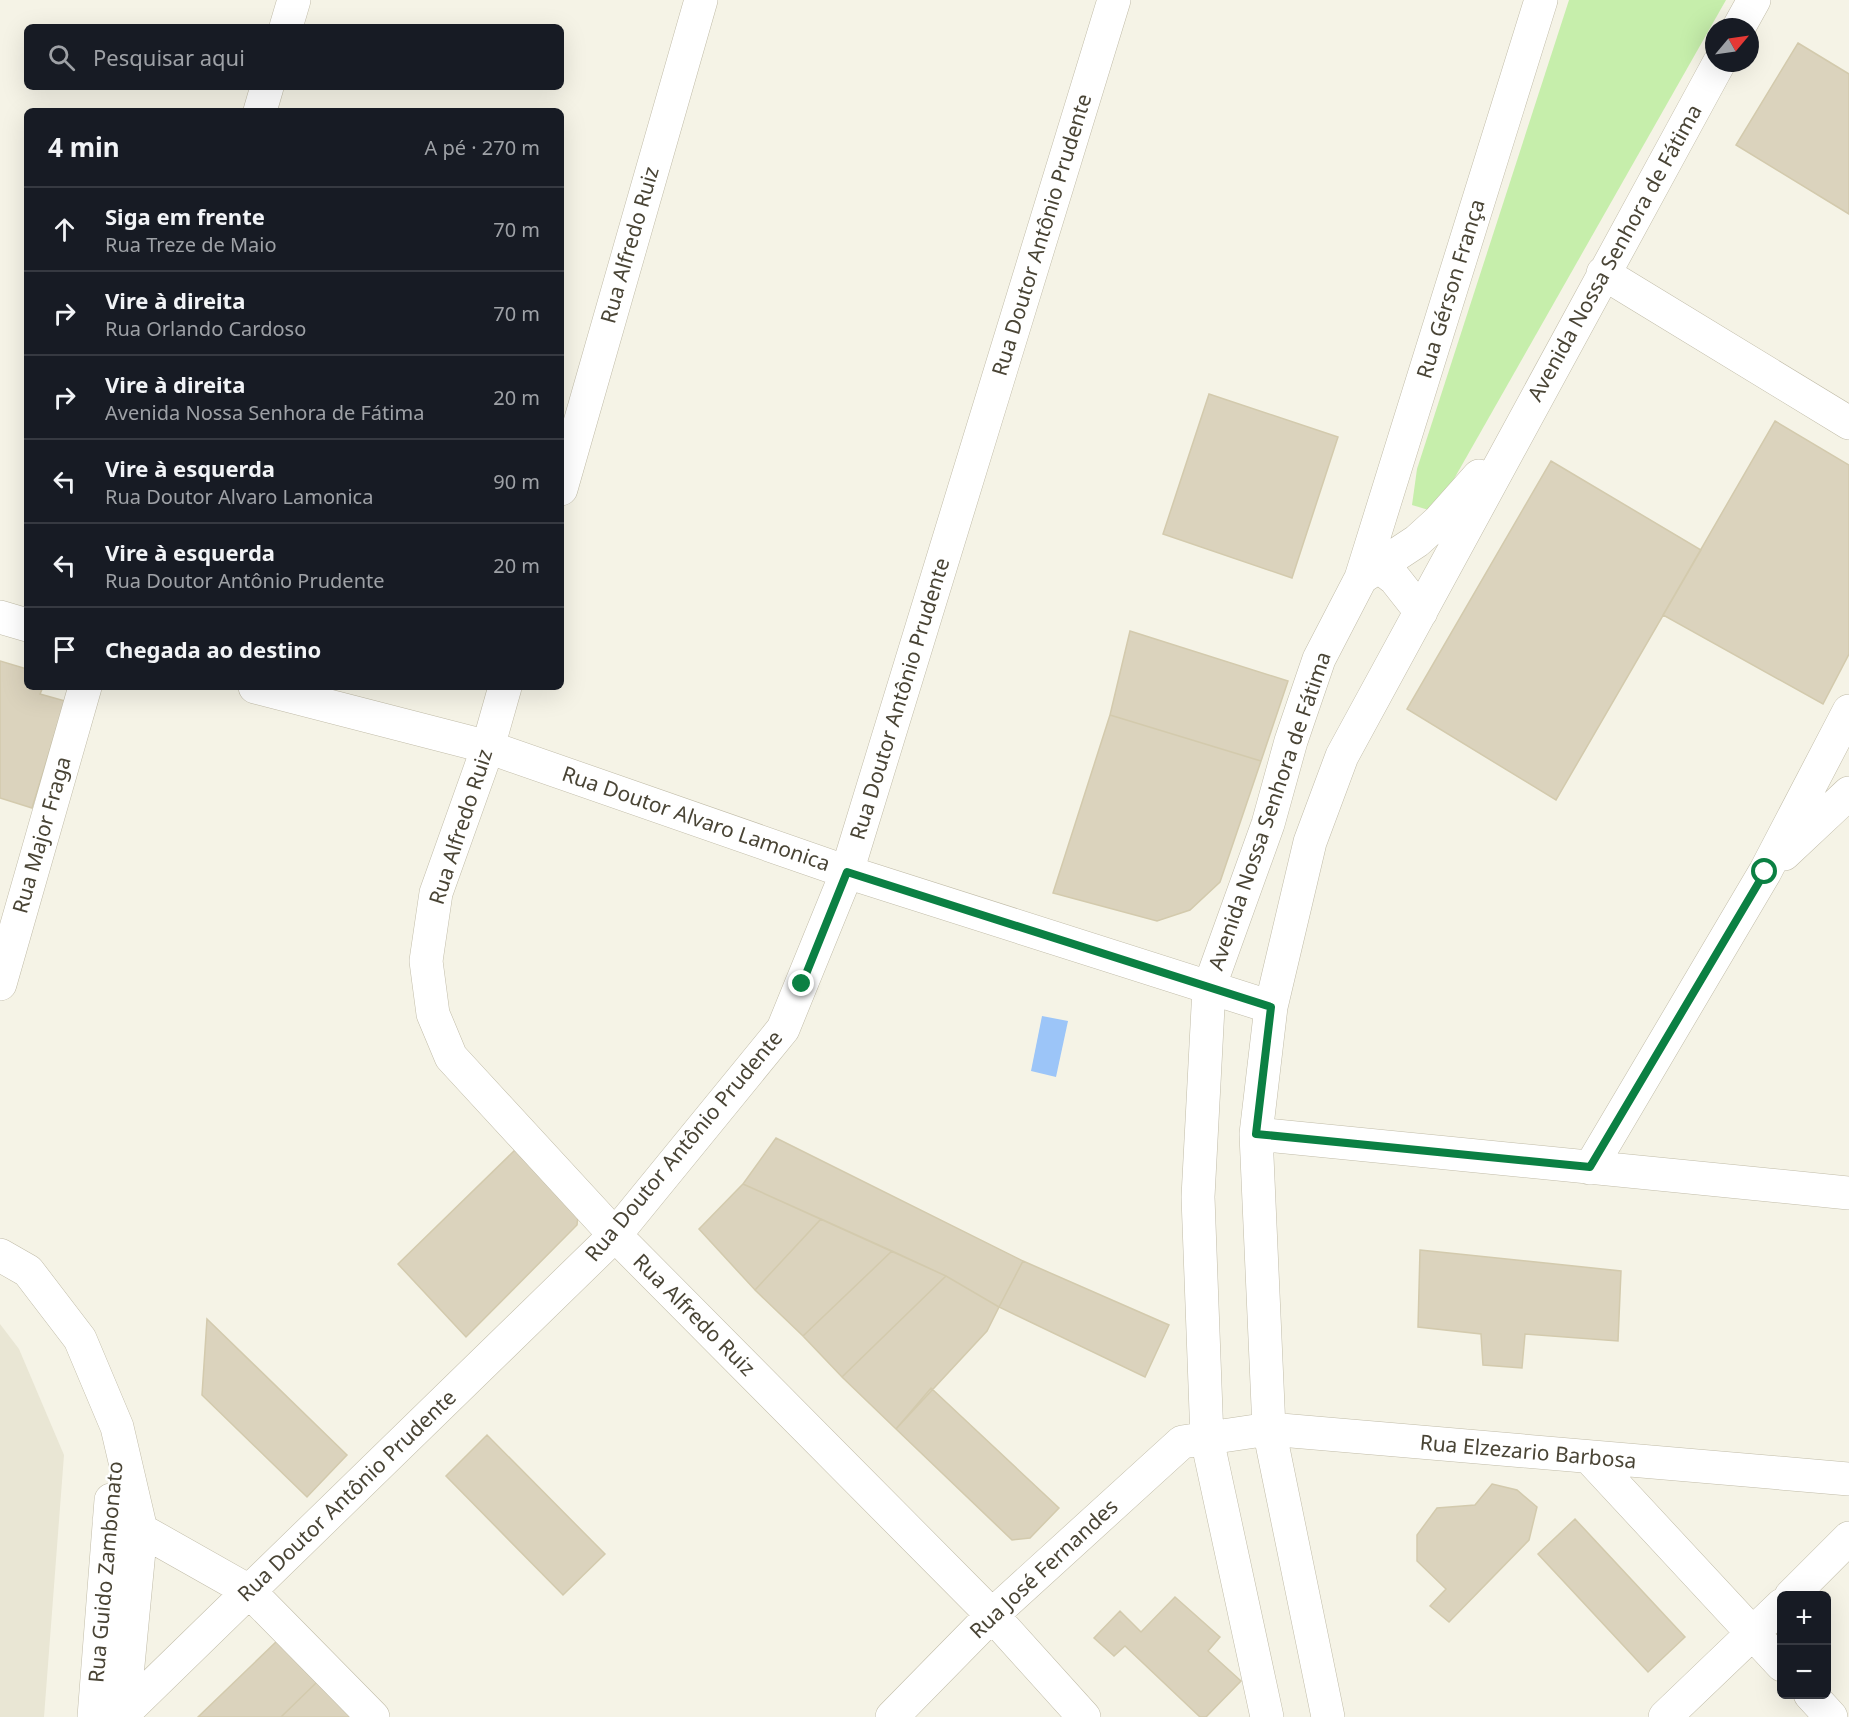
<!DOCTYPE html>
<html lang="pt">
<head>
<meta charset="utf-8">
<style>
	body { margin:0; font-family:"Noto Sans",sans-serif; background:#242831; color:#f1f3f6 }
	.controls { position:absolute; right:18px; bottom:18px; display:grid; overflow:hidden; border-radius:9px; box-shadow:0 6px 24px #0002 }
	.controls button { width:54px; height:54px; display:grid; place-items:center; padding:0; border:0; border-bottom:2px solid #363941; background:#171b24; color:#f1f3f6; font:30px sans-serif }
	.compass { position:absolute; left:1705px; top:18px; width:54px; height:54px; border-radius:50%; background:#171b24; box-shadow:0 6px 24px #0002; rotate:61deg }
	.stop { position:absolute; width:18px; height:18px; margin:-14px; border:4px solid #0b8043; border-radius:50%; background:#fff }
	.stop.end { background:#0b8043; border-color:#fff; box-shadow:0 2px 6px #0008 }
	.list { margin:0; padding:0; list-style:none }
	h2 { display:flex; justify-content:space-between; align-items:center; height:78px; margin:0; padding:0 24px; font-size:26px }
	h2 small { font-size:20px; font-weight:400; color:#9ea1a6 }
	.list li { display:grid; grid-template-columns:39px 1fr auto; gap:18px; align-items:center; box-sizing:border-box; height:84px; padding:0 24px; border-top:2px solid #363941 }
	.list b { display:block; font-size:22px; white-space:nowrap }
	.list p { margin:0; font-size:20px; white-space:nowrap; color:#9ea1a6 }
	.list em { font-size:20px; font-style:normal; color:#9ea1a6 }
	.icon { flex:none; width:33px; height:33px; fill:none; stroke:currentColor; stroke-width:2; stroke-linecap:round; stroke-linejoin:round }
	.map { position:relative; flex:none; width:1849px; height:1717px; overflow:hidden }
	.search { position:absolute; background:#171b24; box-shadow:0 6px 24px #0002; left:24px; top:24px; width:540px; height:66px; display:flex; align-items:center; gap:15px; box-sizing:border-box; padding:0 21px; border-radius:9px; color:#9ea1a6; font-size:22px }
	.panel { position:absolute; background:#171b24; box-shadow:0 6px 24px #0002; left:24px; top:108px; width:540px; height:582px; border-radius:9px }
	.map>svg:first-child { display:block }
</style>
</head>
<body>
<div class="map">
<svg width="1849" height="1717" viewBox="0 0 1849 1717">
	<rect width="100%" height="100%" fill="#f5f3e6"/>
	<path fill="#e9e6d4" d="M0,1324L19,1349L64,1455L44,1717H0Z"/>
	<path fill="#c6eeab" d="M1569,0H1726L1450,486L1432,511L1412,505L1417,469Z"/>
	<path fill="#9cc5f8" d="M1042,1016L1068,1021L1056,1077L1031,1071Z"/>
	<path fill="#dbd3bd" stroke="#d3caad" stroke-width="1.5" d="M1798,43L1849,74V214L1736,145Z
		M1209,394L1338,437L1292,578L1163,534Z
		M1775,421L1849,465V654L1823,704L1663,615Z
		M1551,461L1701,550L1556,800L1407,709Z
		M1130,631L1288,681L1261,761L1110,715Z
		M0,661L27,669V687H43L40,694L65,701L32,808L0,798Z
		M1110,715L1261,761L1220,882L1190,910L1157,921L1053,893Z
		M776,1138L1023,1261L999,1307L946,1276L743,1184Z
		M516,1149L579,1206L577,1225L466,1337L398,1264Z
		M743,1184L821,1219L755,1290L699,1229Z
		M821,1219L892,1251L803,1336L755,1290Z
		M1420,1250L1621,1271L1618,1341L1525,1334L1522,1368L1483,1365L1481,1334L1418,1327Z
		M892,1251L946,1276L842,1377L803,1336Z
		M1023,1261L1169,1325L1145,1377L999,1307Z
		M946,1276L999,1307L987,1331L896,1429L842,1377Z
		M207,1319L347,1455L307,1497L202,1395Z
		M931,1388L1059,1508L1030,1538L1012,1540L896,1429Z
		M487,1435L605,1554L563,1595L446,1476Z
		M1492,1484L1517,1490L1537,1507L1529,1540L1449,1622L1430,1606L1446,1589L1417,1561V1535L1437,1508L1475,1505Z
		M1575,1519L1685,1637L1648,1672L1538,1554Z
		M1175,1597L1220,1637L1208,1651L1241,1681L1206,1717H1200L1125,1646L1114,1656L1094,1638L1120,1611L1141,1632Z
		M278,1640L319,1680L281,1717H198Z
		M319,1680L356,1717H281Z"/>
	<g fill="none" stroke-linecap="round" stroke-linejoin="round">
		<g stroke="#c1bca8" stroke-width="34">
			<path id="minor" d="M286,27L294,0
				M1739,27L1754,0
				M260,111L267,87
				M1603,273L1849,423
				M561,489L701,0
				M1378,566L1395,579L1421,612
				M1361,578L1541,0
				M0,617L27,625
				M255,687L488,747L847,872L1271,1007
				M505,687L488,747L436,893L426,961L433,1014L451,1057L615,1235L992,1615L1084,1717
				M1784,854L1849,793
				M0,984L85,687
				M1256,1134L1849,1193
				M1590,1168L1765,872L1849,711
				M0,1255L28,1271L80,1339L117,1427L141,1530L123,1717
				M1589,1457L1782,1665
				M109,1521L141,1530L249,1591L373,1717
				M1791,1596L1849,1538
				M1810,1694L1831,1717
				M94,1717L111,1500
				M120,1717L615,1235L783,1029L847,872L1114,0
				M892,1717L992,1615L1182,1442L1269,1429L1849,1479
				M1267,1717L1207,1439L1198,1197L1209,988L1268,824L1291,741L1319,659L1361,578L1417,541L1439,521L1479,476
				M1328,1717L1269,1429L1256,1134L1271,1007L1310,842L1342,756L1719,63
				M1665,1717L1782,1605"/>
		</g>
		<use href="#minor" stroke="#fff" stroke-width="33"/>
	</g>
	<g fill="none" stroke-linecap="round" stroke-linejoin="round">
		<path stroke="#0b8043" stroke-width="8" d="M802,984L847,872L1271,1007L1256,1134L1590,1167L1765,872"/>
	</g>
	<g text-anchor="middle" stroke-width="4.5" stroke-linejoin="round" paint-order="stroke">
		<g font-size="21" fill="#494435" stroke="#fff">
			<text transform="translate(1042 235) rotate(-73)" y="7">Rua Doutor Antônio Prudente</text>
			<text transform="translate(630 245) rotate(-74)" y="7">Rua Alfredo Ruiz</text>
			<text transform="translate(1615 253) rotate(-61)" y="7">Avenida Nossa Senhora de Fátima</text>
			<text transform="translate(1451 289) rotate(-73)" y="7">Rua Gérson França</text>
			<text transform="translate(900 699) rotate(-73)" y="7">Rua Doutor Antônio Prudente</text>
			<text transform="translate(1270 811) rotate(-71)" y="7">Avenida Nossa Senhora de Fátima</text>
			<text transform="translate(696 819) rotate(19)" y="7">Rua Doutor Alvaro Lamonica</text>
			<text transform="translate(461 827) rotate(-72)" y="7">Rua Alfredo Ruiz</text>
			<text transform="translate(42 835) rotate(-74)" y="7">Rua Major Fraga</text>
			<text transform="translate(684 1146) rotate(-50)" y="7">Rua Doutor Antônio Prudente</text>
			<text transform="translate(694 1315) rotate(45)" y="7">Rua Alfredo Ruiz</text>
			<text transform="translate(1528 1452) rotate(5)" y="7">Rua Elzezario Barbosa</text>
			<text transform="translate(347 1496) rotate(-44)" y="7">Rua Doutor Antônio Prudente</text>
			<text transform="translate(1044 1569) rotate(-43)" y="7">Rua José Fernandes</text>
			<text transform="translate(106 1572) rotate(-85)" y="7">Rua Guido Zambonato</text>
		</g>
	</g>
</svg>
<div class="controls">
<button>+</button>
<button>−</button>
</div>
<svg class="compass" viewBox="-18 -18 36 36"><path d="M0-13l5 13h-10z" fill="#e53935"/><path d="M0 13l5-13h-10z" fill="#9ea1a6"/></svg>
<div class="stop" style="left:1765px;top:872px"></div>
<div class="stop end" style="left:802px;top:984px"></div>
<div class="search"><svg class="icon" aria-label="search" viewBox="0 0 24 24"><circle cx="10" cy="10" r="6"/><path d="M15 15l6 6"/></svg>Pesquisar aqui</div>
<section class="panel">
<h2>4 min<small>A pé · 270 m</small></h2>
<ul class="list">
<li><svg class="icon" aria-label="ahead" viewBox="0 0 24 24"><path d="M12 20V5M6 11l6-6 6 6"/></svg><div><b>Siga em frente</b><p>Rua Treze de Maio</p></div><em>70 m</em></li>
<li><svg class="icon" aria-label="right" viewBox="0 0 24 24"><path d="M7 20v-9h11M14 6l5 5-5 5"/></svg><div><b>Vire à direita</b><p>Rua Orlando Cardoso</p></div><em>70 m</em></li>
<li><svg class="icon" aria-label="right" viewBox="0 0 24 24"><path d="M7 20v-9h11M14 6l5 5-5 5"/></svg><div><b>Vire à direita</b><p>Avenida Nossa Senhora de Fátima</p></div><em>20 m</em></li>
<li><svg class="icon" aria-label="left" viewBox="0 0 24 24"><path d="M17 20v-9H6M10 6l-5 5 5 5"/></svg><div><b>Vire à esquerda</b><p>Rua Doutor Alvaro Lamonica</p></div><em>90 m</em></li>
<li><svg class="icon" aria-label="left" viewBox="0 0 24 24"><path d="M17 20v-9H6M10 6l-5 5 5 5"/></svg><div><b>Vire à esquerda</b><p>Rua Doutor Antônio Prudente</p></div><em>20 m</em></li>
<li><svg class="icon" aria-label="arrive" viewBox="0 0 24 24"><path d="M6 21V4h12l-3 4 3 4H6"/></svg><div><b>Chegada ao destino</b></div></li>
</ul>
</section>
</div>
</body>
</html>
